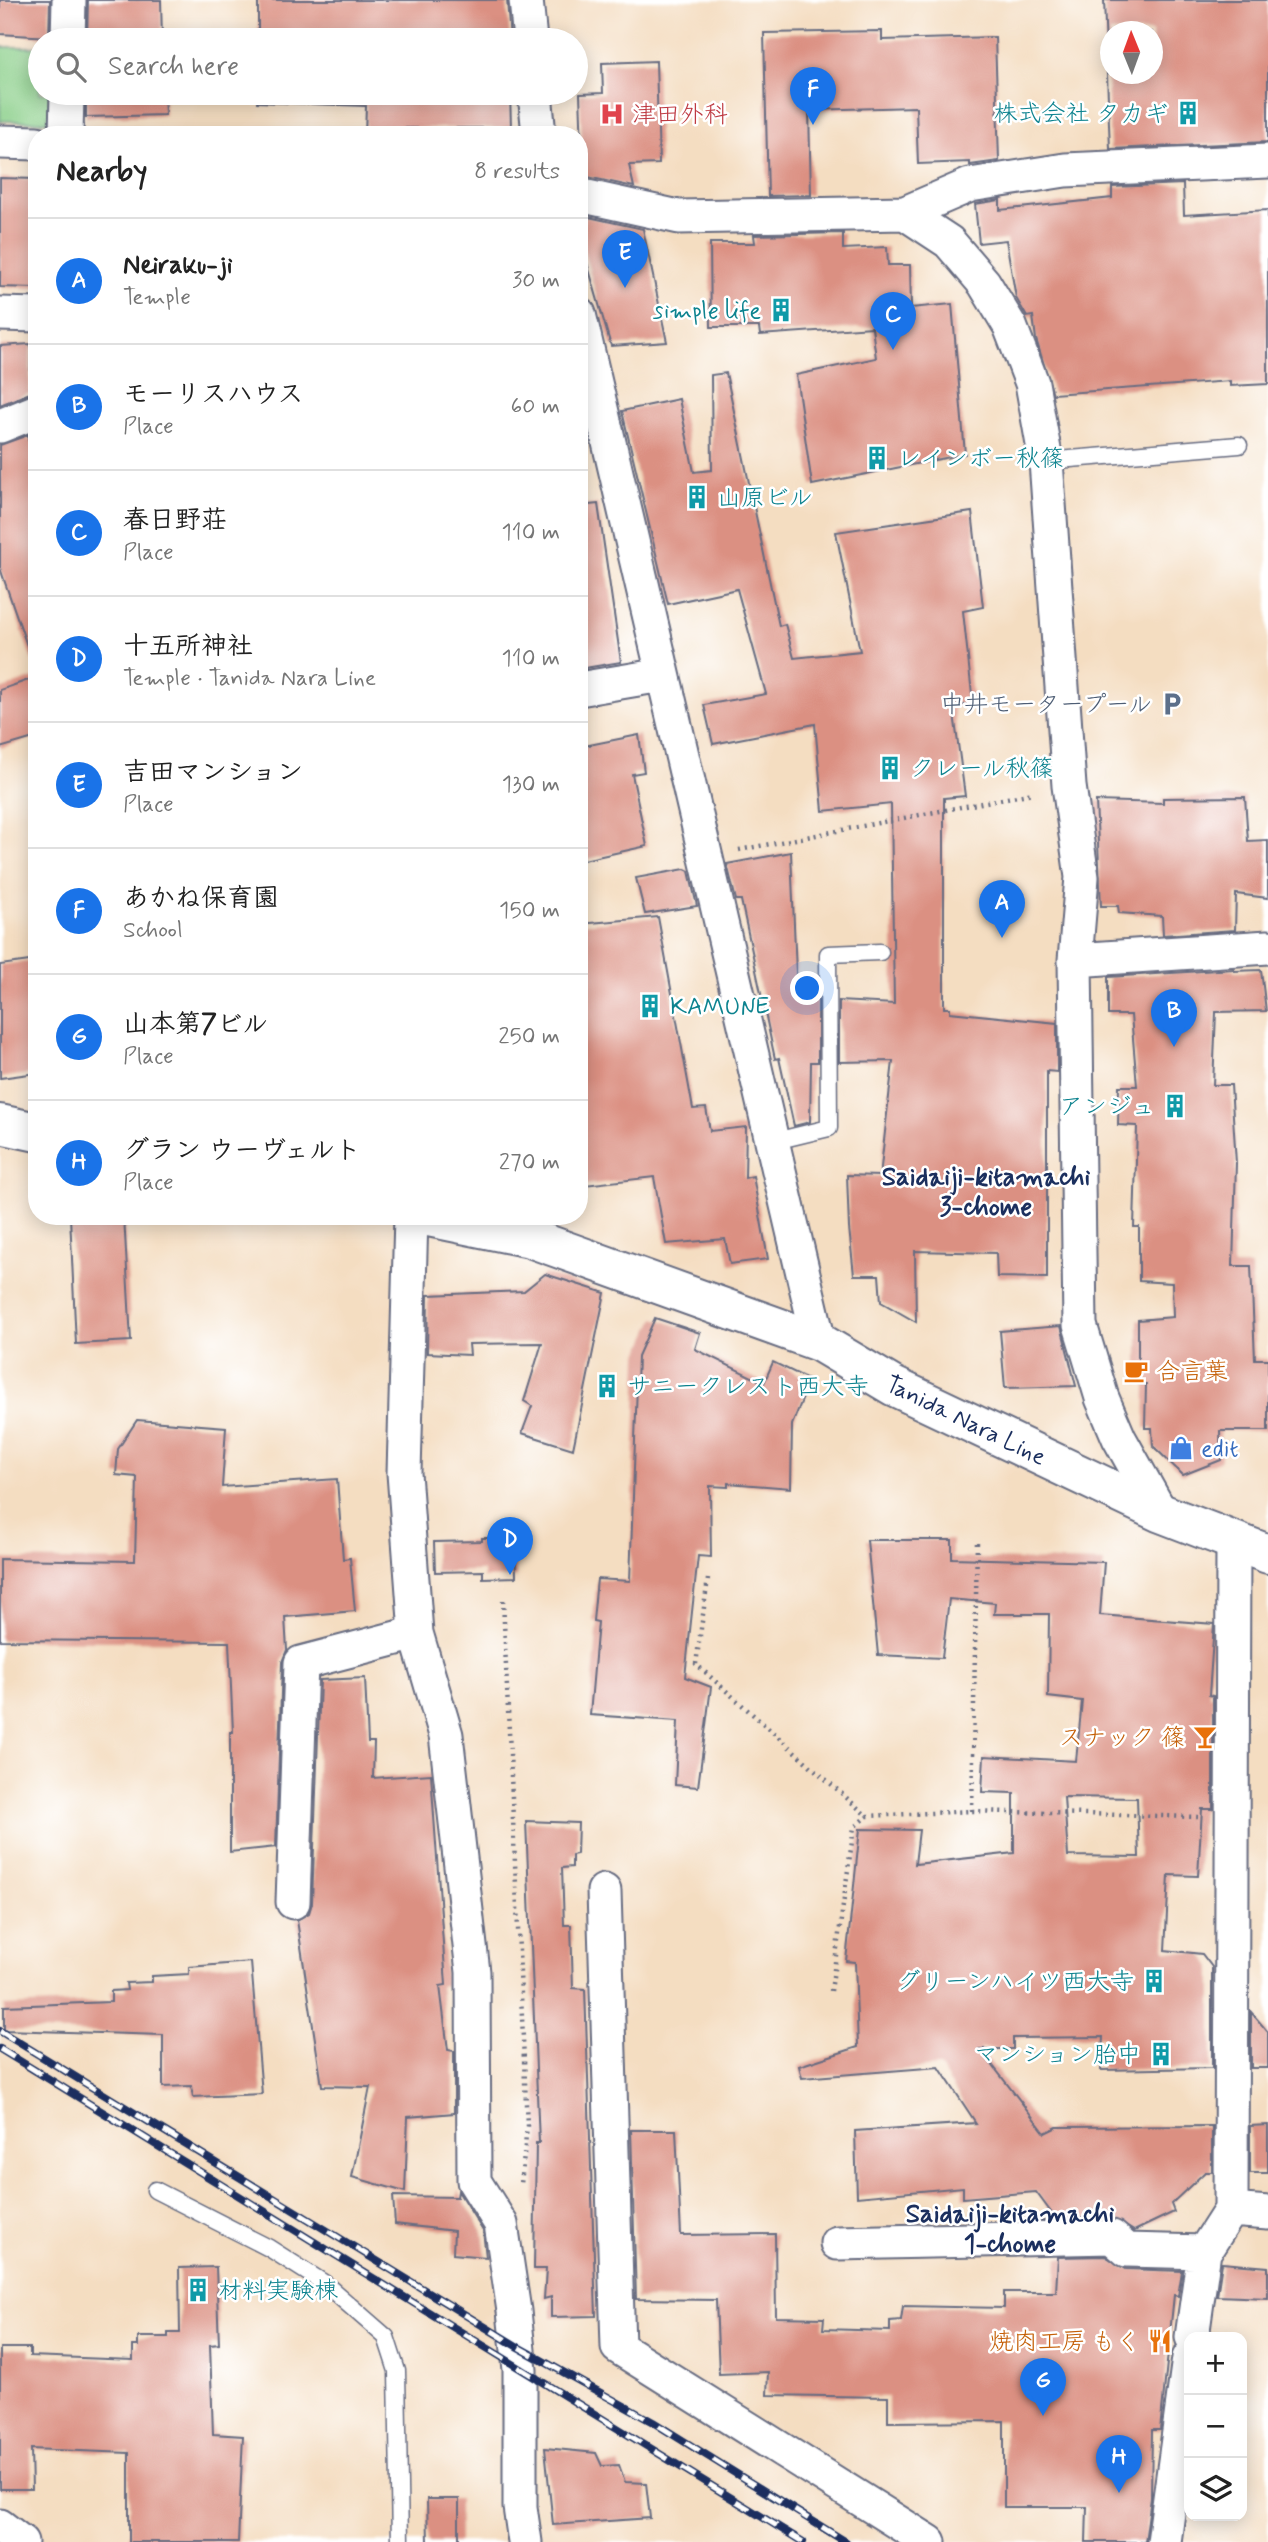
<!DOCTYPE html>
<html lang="en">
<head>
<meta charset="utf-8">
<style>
	body { margin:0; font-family:Mynerve,"Klee One",sans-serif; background:#f6f6f6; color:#222 }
	.controls { position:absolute; right:21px; bottom:21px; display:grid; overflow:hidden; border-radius:14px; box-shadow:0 4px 18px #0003 }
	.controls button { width:63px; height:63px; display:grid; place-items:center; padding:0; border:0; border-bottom:2px solid #e0e0e0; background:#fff; color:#222; font:35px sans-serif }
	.compass { position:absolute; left:1100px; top:21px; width:63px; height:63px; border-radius:50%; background:#fff; box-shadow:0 4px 18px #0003; rotate:359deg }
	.you { position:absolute; left:808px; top:989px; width:24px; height:24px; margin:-18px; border:5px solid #fff; border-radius:50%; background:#1a73e8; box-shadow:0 0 0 10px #1a73e833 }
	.badge { display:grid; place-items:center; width:46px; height:46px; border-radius:50%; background:#1a73e8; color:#fff; font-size:23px; font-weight:700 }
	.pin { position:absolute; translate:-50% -58px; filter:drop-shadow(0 2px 4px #0008) }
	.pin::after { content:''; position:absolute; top:37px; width:24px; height:21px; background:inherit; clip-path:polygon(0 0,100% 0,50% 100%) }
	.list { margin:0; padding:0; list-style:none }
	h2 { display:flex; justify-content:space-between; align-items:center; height:91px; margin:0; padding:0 28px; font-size:30px }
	h2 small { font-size:23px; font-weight:400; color:#767676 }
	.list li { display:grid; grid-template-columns:46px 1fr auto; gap:21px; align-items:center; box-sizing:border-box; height:126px; padding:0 28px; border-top:2px solid #e0e0e0 }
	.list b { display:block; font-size:26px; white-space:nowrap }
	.list p { margin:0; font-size:23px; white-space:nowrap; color:#767676 }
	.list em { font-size:23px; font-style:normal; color:#767676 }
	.icon { flex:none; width:38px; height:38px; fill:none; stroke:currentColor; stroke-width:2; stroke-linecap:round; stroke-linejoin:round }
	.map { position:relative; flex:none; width:1268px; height:2542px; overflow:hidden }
	.search { position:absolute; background:#fff; box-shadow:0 4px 18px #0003; left:28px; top:28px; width:560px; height:77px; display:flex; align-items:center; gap:18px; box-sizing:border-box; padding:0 24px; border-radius:38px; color:#767676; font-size:26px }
	.panel { position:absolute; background:#fff; box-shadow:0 4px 18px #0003; left:28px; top:126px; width:560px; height:1099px; border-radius:28px }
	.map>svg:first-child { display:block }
</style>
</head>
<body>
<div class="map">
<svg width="1268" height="2542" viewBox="0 0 1268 2542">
	<rect width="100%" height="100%" fill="#fff"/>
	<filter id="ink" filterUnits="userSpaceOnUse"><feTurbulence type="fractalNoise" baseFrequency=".0143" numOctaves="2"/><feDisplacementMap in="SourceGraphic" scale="14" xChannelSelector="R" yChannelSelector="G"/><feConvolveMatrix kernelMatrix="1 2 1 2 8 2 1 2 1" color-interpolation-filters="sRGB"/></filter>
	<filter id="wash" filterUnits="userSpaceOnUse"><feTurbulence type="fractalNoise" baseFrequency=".00686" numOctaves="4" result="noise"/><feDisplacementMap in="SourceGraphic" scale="28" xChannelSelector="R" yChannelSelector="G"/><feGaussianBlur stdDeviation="1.57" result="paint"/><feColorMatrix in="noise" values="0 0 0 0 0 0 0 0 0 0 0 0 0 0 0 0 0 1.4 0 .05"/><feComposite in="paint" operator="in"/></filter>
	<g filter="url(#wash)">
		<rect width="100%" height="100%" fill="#f4ddc1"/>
		<path fill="#8acf89" stroke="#527f74" stroke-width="2" d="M0,47H40V93H56V122L0,121Z"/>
		<g id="blocks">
			<path fill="#db9082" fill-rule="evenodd" d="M0,0H50L49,37L0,34Z
				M88,0H161L162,40H87Z
				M258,0H507L510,40H258Z
				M1104,0H1268V142L1110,149ZM1110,32H1152V74H1110Z
				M882,31V40L995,37L999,161L970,165V162L918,164L916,107L809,110L811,195L768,196L764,33Z
				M656,61L659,164L629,165L634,187L583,176L580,94L603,93L602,63Z
				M86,93H164L165,115L86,117Z
				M257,93H510L511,128H406L405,135H365L366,106L257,102Z
				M0,178L37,179V288L0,287Z
				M1183,184L1184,215L1268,210V384L1230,386V381L1053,394L1036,339L1033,316L1027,317L1016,298L1006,240L979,243L975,204L1000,200V210L1112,198V187Z
				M584,216L643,229L667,342L611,346L579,235V223L584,222Z
				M843,233V249L887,247L888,265H910L911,308L952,304L965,454L812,485L796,375L876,358L872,327L760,335L759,327H711L710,243H755L754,235Z
				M31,344L30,393L0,405V346Z
				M726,373L779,626L785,624L794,658L860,651L836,532L972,512L983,607L963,611L973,704L953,706L965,796L944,798V1008H950V1012L1057,1023V1072L1047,1071V1278L997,1277L996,1253L915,1251L916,1322L881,1302L879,1275H854L849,1228L847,1175L880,1176L893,1061L839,1062V1001L894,1004L891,804L823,811L815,724L713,744L704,705L766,694L737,589L668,604L622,411L679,399L694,472L712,470L711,375Z
				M28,435V440L37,439V659L32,660L0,568V445Z
				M598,504L621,662L579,669V506Z
				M37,677V737L0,748V690Z
				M639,735L644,772L632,774L647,846L579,861V747Z
				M1245,797L1248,841L1268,840V898L1236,894L1235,930L1163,935L1162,916L1119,913L1118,906H1101L1096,801L1163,803V798Z
				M791,852L797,998L818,1000V1062H811L810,1122L794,1126L779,1058L775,1059L741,900H736L727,864Z
				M685,869L689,871L697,906L645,914L636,878Z
				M658,917L693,1109L706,1108L710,1131L746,1127L745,1178L753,1176L768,1259L730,1264L725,1239L666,1244L654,1177L585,1185L579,1140V924Z
				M37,960V1073L0,1078V965Z
				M1234,969V971L1261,970L1266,1011L1216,1012L1213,1085H1231L1236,1163L1233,1266H1251L1255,1359H1268V1431H1220L1221,1460L1183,1475L1153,1446L1152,1428H1145L1146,1384H1138V1320L1173,1317L1172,1283L1139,1281V1227H1134L1137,1126L1118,1125L1119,1086H1137L1131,1015H1108V977Z
				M70,1216H124L131,1341L76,1344Z
				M545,1274L605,1293L573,1449L522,1433L532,1406L524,1401L542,1343L469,1344L470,1355L427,1353L428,1295L524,1291Z
				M655,1318L700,1333L695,1349L764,1383L773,1362L810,1380L792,1425L791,1488L728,1483V1487L710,1486L711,1557L698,1556L685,1677L711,1687L698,1787L675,1785L678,1721L590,1715L598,1622L593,1621L597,1579L630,1581L638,1356Z
				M1061,1326L1076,1386L1005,1388L1000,1331Z
				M137,1420L226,1427L222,1487L337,1479L343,1559L350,1558L355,1611L285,1617L287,1650L282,1662L276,1847L230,1852V1732H233L229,1642L0,1640V1559L135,1561L137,1477L116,1475L118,1449Z
				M482,1538H515L516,1577L483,1578V1571L435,1572L434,1542L482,1541Z
				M867,1540H952V1558L1104,1562L1100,1615L1214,1624L1209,1695L1213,1696V1809H1202L1198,1876L1169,1875L1165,1950L1202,1954L1212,1967V2068L1101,2070L1103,2037L1013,2038V2049H980L1045,2133L1057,2127L1212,2126V2172H1205L1171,2204L1174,2212L1134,2231L1112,2218L1056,2219L1036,2192L963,2198V2187L857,2197L855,2131L976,2123L939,2067L802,2078L799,2066L858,2047L855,1962L846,1961L860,1829L919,1830L915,1864L1014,1853V1793L982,1792L984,1756L1076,1761L1082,1701L1048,1697L1049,1614H994L995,1603L949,1599L942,1658L878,1655ZM1064,1797L1137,1798L1139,1857L1068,1856Z
				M365,1678L368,1742H374L373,1778L431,1774L446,1985L440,1986L448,2050L454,2051V2113L408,2117L405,2192L352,2177L370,2087L322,2086L297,1920L309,1913L312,1903L320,1680Z
				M526,1821L578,1823L577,1854L572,1855V1867L562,1868L564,1925H571L573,1988L585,1989L596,2316L551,2317V2297L544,2299L546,2269H534L536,2143H539Z
				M251,1962L262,2094L193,2097L191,2086L163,2087V2035L4,2030V2006L111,2002V1991L127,1990L126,1983L152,1982V1976L189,1974V1967Z
				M1251,2012L1268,2032V2068H1251Z
				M1268,2125V2173H1250V2126Z
				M631,2130H676L681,2235L775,2234L776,2317L824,2318L823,2329L890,2331V2321L901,2320L903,2306L1004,2308V2292H1056L1058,2257L1105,2256L1126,2269L1182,2271L1178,2296L1174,2295L1160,2430H1152L1151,2498L1145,2542H1086L1087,2507H1004V2421L888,2422V2397L767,2395L768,2372L719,2374L716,2300L636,2299Z
				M458,2191L483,2231L486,2257L453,2254L454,2231L395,2224L393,2196L457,2197Z
				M1222,2263L1268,2267V2298L1217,2296Z
				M216,2267L219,2344L210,2345L213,2434L243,2436L238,2542H129V2453L31,2449L32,2489H0V2348H30V2356L133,2360V2346H138V2337H168V2333H180L179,2268Z
				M545,2448L596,2453L602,2466L619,2465L625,2482L646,2483L650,2518L553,2525Z
				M427,2499H459V2542H428Z"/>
		</g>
	</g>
	<g filter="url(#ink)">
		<use href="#blocks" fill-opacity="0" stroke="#676c81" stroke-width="2"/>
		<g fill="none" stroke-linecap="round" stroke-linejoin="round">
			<g stroke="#676c81" stroke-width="19">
				<path id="lane" d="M1046,461L1239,445
					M771,1142L829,1128L828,954L880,952
					M155,2190L269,2248L324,2283L386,2337L397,2371L400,2542"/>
			</g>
			<g stroke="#676c81" stroke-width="37">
				<path id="street" d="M526,0L530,40
					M68,40L69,0
					M535,93L539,135
					M66,135L67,93
					M0,142L37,143
					M579,195L679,217L905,213L949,242L984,283L1010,326L1032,383L1046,461L1069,786L1082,877L1075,960L1080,1325L1102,1398L1119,1438L1161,1513
					M905,213L970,185L1065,170L1268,161
					M0,314L37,315
					M579,314L819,1342
					M0,426L37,411
					M579,689L662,675
					M1075,960L1268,947
					M411,1216L404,1473L416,1633L446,1735L473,1972L474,2181L501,2224L514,2311L520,2370V2507L525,2542
					M604,1891L618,2347L929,2542
					M293,1902L301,1663L416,1633
					M1231,2210L1233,1539
					M837,2243L1112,2237L1127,2250L1204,2252
					M1192,2337L1204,2252L1231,2210L1268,2213
					M0,2526L21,2542
					M1164,2542L1189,2358"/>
			</g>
			<g stroke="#676c81" stroke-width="42">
				<path id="secondary" d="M0,1124L37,1132
					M423,1216L530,1238L819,1342L893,1386L1161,1513L1268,1554"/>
			</g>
			<path stroke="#676c81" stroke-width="4.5" stroke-dasharray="2 5" stroke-linecap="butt" d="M739,850L1033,793
				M708,1579L696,1664L867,1816L972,1811L1198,1817
				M503,1600L527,2126L521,2184
				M972,1811L977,1542
				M831,1991L854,1827L867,1816"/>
			<use href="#lane" stroke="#fff" stroke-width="16"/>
			<use href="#street" stroke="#fff" stroke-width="33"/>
			<use href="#secondary" stroke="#fff" stroke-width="38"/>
			<g stroke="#1b2f5e" stroke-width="8">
				<path id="rail" d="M0,2031L518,2347L653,2422L846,2542
					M0,2049L803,2542"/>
			</g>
			<use href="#rail" stroke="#fff" stroke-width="5" stroke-dasharray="16" stroke-linecap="butt"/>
		</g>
	</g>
	<defs>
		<g id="building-bare" transform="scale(1.89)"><path d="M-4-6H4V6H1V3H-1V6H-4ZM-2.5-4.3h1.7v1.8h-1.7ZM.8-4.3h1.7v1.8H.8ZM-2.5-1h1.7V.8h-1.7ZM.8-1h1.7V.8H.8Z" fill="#0f9aa8" stroke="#fff" stroke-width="2.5" paint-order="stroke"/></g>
		<g id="hospital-bare" transform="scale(1.89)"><path d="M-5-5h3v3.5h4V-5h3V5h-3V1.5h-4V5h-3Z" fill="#e0444e" stroke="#fff" stroke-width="2.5" paint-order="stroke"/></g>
		<g id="parking-bare" transform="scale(1.89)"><path d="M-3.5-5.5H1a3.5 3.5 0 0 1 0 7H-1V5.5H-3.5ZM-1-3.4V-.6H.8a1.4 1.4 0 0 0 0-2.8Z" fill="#5c6f8a" stroke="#fff" stroke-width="2.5" paint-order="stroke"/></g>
		<g id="cafe-bare" transform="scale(1.89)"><path d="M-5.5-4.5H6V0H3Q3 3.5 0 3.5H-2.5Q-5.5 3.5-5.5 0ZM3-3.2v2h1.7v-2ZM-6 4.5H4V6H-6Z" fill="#e8710a" stroke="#fff" stroke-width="2.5" paint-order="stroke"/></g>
		<g id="shop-bare" transform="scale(1.89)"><path d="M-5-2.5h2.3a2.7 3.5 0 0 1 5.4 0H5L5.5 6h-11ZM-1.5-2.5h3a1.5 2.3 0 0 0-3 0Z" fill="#3f7fe0" stroke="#fff" stroke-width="2.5" paint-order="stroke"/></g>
		<g id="bar-bare" transform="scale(1.89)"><path d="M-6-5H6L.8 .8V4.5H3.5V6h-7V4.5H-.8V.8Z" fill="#e8710a" stroke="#fff" stroke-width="2.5" paint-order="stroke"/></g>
		<g id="restaurant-bare" transform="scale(1.89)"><path d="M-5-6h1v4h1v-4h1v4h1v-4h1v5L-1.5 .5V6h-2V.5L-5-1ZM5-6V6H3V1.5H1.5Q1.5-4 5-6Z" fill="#e8710a" stroke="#fff" stroke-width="2.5" paint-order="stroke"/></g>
	</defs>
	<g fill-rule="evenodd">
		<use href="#building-bare" x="1188" y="113"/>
		<use href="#hospital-bare" x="612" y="114"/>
		<use href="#building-bare" x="781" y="310"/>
		<use href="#building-bare" x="877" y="458"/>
		<use href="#building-bare" x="697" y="497"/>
		<use href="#parking-bare" x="1172" y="704"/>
		<use href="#building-bare" x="890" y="768"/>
		<use href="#building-bare" x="650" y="1006"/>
		<use href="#building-bare" x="1175" y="1106"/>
		<use href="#cafe-bare" x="1136" y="1371"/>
		<use href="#building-bare" x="607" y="1386"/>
		<use href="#shop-bare" x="1181" y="1448"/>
		<use href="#bar-bare" x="1205" y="1737"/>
		<use href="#building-bare" x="1154" y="1981"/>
		<use href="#building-bare" x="1161" y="2054"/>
		<use href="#building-bare" x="198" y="2290"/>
		<use href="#restaurant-bare" x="1160" y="2341"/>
	</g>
	<g text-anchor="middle" stroke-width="5" stroke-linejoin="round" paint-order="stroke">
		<g font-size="24" fill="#0d838f" stroke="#fff" text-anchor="start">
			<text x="1168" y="121" text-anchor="end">株式会社 タカギ</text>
			<text x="761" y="318" text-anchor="end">simple life</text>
			<text x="897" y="466">レインボー秋篠</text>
			<text x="717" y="505">山原ビル</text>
			<text x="910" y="776">クレール秋篠</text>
			<text x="670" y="1014">KAMUNE</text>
			<text x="1155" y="1114" text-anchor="end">アンジュ</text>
			<text x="627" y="1394">サニークレスト西大寺</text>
			<text x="1134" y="1989" text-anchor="end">グリーンハイツ西大寺</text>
			<text x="1141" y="2062" text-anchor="end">マンション胎中</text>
			<text x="218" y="2298">材料実験棟</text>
		</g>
		<g font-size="24" fill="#be3a42" stroke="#fff" text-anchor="start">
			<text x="632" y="122">津田外科</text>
		</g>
		<g font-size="24" fill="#4e5e75" stroke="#fff" text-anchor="end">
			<text x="1152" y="712">中井モータープール</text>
		</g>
		<g font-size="24" fill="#c56008" stroke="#fff" text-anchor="end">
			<text x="1156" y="1379" text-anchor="start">合言葉</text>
			<text x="1185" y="1745">スナック 篠</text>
			<text x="1140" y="2349">焼肉工房 もく</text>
		</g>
		<g font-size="24" fill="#1b2f5e" stroke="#fff">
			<text transform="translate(966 1420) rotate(26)" y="8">Tanida Nara Line</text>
		</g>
		<g font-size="24" fill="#366cbe" stroke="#fff" text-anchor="start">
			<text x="1201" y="1456">edit</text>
		</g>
		<g font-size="26" font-weight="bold" fill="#1b2f5e" stroke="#fff">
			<text x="986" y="1185">Saidaiji-kitamachi<tspan x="986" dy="30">3-chome</tspan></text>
			<text x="1010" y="2222">Saidaiji-kitamachi<tspan x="1010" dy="30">1-chome</tspan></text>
		</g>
	</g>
</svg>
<div class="controls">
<button>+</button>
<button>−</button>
<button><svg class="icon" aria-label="layers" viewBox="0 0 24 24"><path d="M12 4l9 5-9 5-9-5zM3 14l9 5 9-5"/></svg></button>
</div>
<svg class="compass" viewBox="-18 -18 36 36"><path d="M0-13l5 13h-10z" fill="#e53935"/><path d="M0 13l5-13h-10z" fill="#767676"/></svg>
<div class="you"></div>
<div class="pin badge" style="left:1002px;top:938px">A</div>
<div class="pin badge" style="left:1174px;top:1047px">B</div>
<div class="pin badge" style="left:893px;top:350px">C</div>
<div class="pin badge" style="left:510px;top:1575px">D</div>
<div class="pin badge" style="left:625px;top:288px">E</div>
<div class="pin badge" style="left:813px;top:125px">F</div>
<div class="pin badge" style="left:1043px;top:2416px">G</div>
<div class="pin badge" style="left:1119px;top:2493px">H</div>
<div class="search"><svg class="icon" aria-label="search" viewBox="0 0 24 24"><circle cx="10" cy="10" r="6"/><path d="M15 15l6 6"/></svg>Search here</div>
<section class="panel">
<h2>Nearby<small>8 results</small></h2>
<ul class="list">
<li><span class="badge">A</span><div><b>Neiraku-ji</b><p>Temple</p></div><em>30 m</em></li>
<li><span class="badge">B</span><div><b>モーリスハウス</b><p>Place</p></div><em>60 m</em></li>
<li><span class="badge">C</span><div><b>春日野荘</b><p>Place</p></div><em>110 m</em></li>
<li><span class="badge">D</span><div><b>十五所神社</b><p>Temple · Tanida Nara Line</p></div><em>110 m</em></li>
<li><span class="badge">E</span><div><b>吉田マンション</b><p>Place</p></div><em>130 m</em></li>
<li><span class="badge">F</span><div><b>あかね保育園</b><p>School</p></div><em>150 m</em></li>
<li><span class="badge">G</span><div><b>山本第7ビル</b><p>Place</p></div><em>250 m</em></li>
<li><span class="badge">H</span><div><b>グラン ウーヴェルト</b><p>Place</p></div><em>270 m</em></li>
</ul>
</section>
</div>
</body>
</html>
